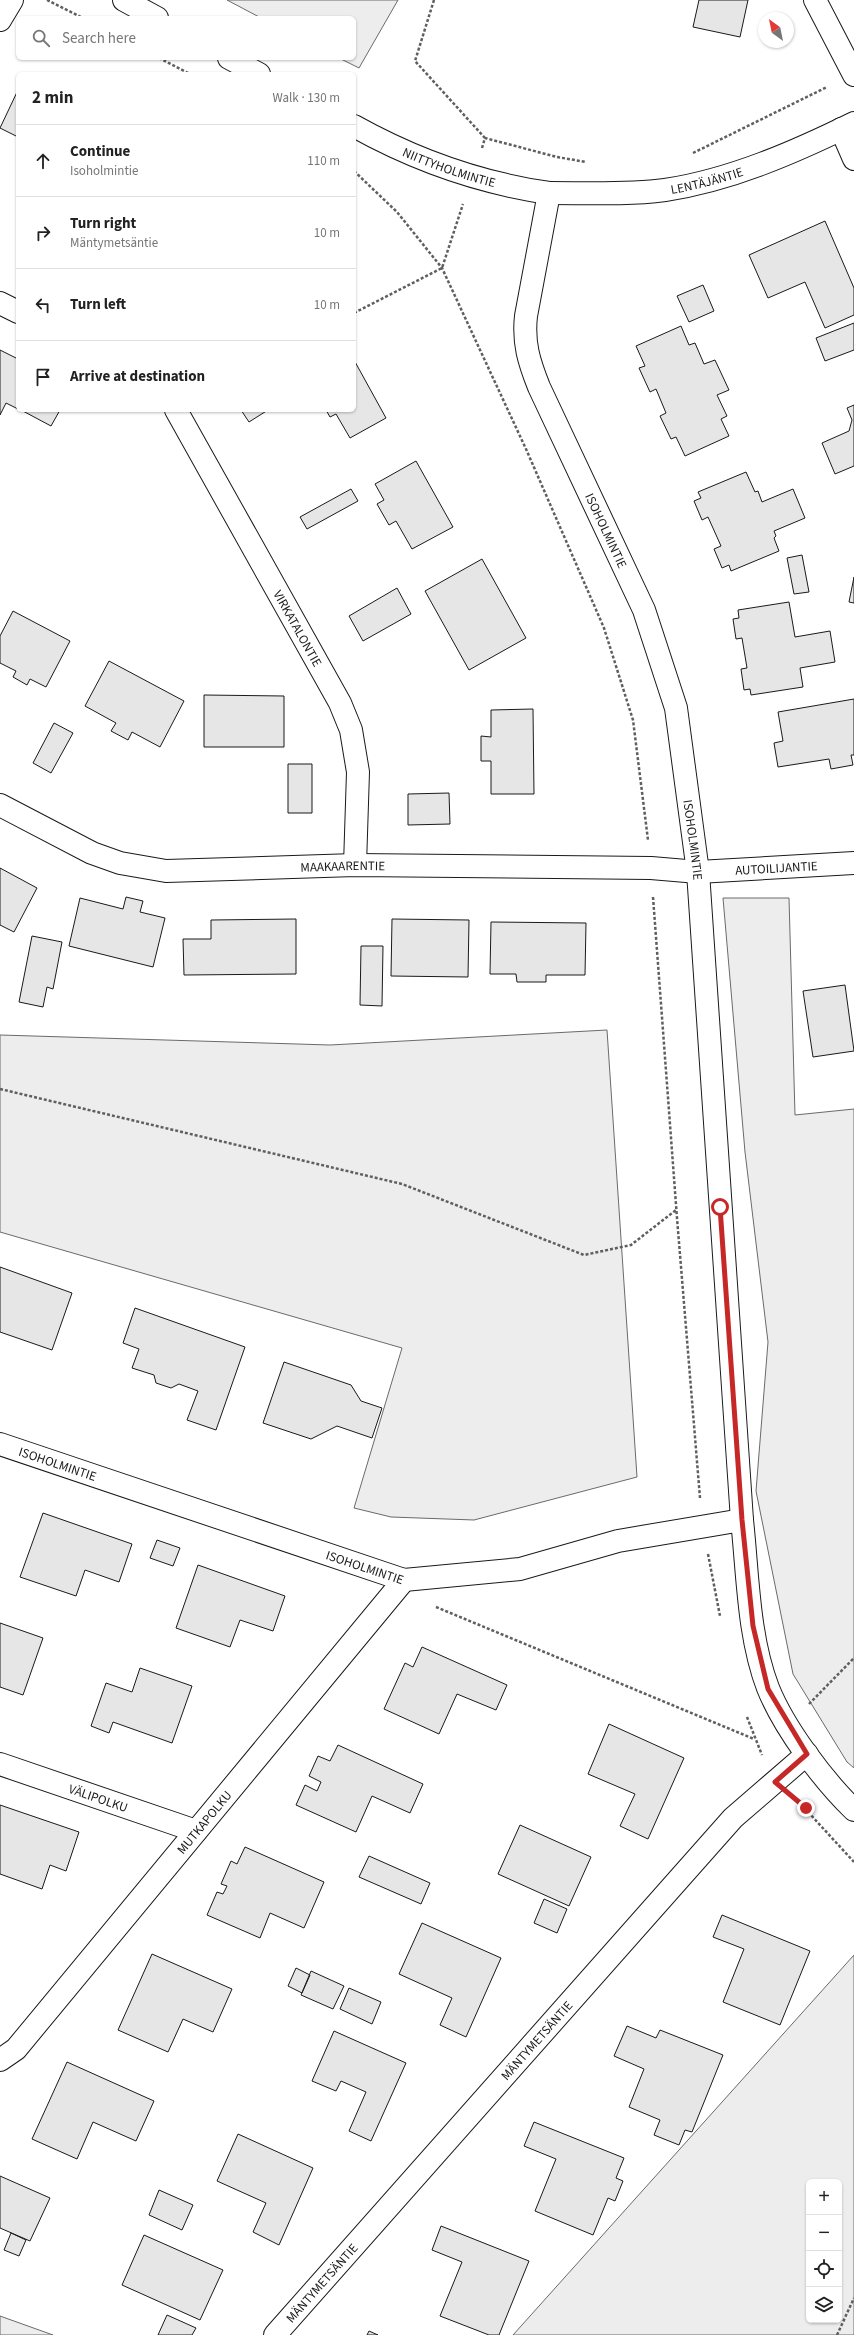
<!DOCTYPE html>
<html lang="en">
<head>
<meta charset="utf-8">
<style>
	body { margin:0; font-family:"Source Sans 3",sans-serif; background:#f6f6f6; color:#222 }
	.controls { position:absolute; right:12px; bottom:12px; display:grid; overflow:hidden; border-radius:6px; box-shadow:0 1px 3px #0004 }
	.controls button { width:36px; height:36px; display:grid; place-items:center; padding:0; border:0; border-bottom:1px solid #e0e0e0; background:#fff; color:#222; font:20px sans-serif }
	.compass { position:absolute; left:758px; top:12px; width:36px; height:36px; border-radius:50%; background:#fff; box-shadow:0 1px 3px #0004; rotate:327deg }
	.stop { position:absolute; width:12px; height:12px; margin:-9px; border:3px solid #c62828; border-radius:50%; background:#fff }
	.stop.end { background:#c62828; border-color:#fff; box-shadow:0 1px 4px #0008 }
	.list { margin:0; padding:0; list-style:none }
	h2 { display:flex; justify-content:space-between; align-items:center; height:52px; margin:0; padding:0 16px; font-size:17px }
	h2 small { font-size:13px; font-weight:400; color:#767676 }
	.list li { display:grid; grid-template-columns:26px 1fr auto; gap:12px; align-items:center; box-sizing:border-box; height:72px; padding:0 16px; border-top:1px solid #e0e0e0 }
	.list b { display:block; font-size:15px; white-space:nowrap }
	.list p { margin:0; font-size:13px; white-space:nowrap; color:#767676 }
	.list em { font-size:13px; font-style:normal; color:#767676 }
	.icon { flex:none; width:22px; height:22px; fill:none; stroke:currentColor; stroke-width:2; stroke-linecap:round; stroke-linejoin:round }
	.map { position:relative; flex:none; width:854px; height:2335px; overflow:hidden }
	.search { position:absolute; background:#fff; box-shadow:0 1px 3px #0004; left:16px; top:16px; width:340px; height:44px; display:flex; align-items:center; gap:10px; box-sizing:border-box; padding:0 14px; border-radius:6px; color:#767676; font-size:15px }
	.panel { position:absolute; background:#fff; box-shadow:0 1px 3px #0004; left:16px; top:72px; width:340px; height:340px; border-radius:6px }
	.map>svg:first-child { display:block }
</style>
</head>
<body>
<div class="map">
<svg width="854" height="2335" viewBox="0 0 854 2335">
	<rect width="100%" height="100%" fill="#fff"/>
	<path fill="#ededed" stroke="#6a6a6a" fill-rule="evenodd" d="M227,0H398L359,68L339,58H354V18H261Z
		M723,898H789L795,1115L854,1109V1768L847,1762L793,1674L756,1491L768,1342L745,1152Z
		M607,1030L637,1477L474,1520L391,1517L354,1508L402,1348L0,1232V1035L330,1045Z
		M854,1955V2335H513ZM809,2182H839V2320H809Z
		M0,2316L53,2335H0Z"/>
	<path fill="#e6e6e6" stroke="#1a1a1a" d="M699,0H748L740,37L693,27Z
		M18,90V137L0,128Z
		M825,221L854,288V315L825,328L805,282L768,298L749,255Z
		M703,285L714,311L689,322L677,296Z
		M854,323V350L825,361L816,338Z
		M681,326L689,345L695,343L704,364L715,360L729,390L717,395L727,416L721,419L729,436L685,456L676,437L671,439L660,416L666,413L656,389L650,392L639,368L645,366L636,346Z
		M0,350L18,359V409L6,403L0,415Z
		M354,360L386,418L350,438L336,414L330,417L326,410H354Z
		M854,405V466L835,474L822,443L849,431L852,420L847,408Z
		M21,410H60L51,426Z
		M241,410H268L249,422Z
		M416,461L453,527L412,549L396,521L389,525L377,504L384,500L375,484Z
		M746,472L755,492L758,491L762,502L793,489L805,518L774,531L776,536L774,538L779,551L731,571L729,565L722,568L714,549L721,546L708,517L702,520L694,501L701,498L698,492Z
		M351,489L358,501L307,529L300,517Z
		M802,555L809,592L794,594L787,558Z
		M482,559L526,638L469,670L425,591Z
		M854,577V603L849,602Z
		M397,588L411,614L363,641L349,616Z
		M789,602L795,637L830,631L835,662L800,668L803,687L751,695L750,689L744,690L741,669L747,668L742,638L736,639L733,619L739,618L738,610Z
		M13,611L70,641L46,687L30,679L27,685L13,677L16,671L0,663V636Z
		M109,661L184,701L160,747L132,732L128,740L111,731L116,723L85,706Z
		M204,695L284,696V747H204Z
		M854,699V755H851L853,765L831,769L829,759L778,767L774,743L783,741L778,712Z
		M533,709L534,794H491V761H481V736L491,737V710Z
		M54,723L73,733L51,773L33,763Z
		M288,764H312V813H288Z
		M449,793L450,824L408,825V794Z
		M0,868L37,888L14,932L0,925Z
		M126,897L143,901L140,912L165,918L153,967L69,946L80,898L123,909Z
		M296,919V974L184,975L183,939H211V920Z
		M392,919L469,920L468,977L391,976Z
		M491,922L586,923L585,975H546V982H517L516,974H490Z
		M32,936L62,942L53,989L47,987L43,1007L19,1002Z
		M361,946H383L382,1006L360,1005Z
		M845,985L854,1051L813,1057L803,991Z
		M0,1267L72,1293L52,1350L0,1332Z
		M135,1308L245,1347L216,1430L187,1420L198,1391L179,1384L171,1388L156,1383L154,1375L132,1368L139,1349L123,1343Z
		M284,1362L351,1385L361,1401L382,1408L372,1438L337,1426L311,1439L263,1423Z
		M43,1513L132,1544L119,1582L85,1570L76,1596L20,1577Z
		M157,1540L180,1548L173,1566L150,1558Z
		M198,1565L285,1596L273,1631L240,1620L230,1647L176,1628Z
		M0,1623L43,1638L23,1695L0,1687Z
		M422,1647L507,1685L496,1710L457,1694L439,1734L384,1709L405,1663L413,1667Z
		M140,1668L192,1686L172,1743L113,1722L109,1733L91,1726L106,1683L132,1692Z
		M609,1724L684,1758L648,1839L620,1826L635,1794L588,1774Z
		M338,1745L423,1784L410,1813L372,1796L356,1832L296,1805L305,1785L317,1791L321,1782L309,1776L318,1756L330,1761Z
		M0,1805L79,1832L66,1871L50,1865L42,1889L0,1874Z
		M520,1825L591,1857L569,1906L498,1874Z
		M245,1847L324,1882L304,1928L270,1913L260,1938L207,1915L217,1892L223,1894L227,1886L221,1884L231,1861L237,1864Z
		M369,1856L430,1883L421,1904L359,1877Z
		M544,1899L567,1909L557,1933L534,1923Z
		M722,1915L810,1951L780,2025L723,2002L744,1949L713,1937Z
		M422,1923L501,1958L466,2037L440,2025L452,1998L399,1974Z
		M152,1954L232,1989L213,2032L183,2019L168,2052L118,2030Z
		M296,1968L310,1975L302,1993L288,1986Z
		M311,1971L344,1986L333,2009L301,1995Z
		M349,1988L381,2002L372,2024L340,2009Z
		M627,2026L656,2038L660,2030L723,2055L692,2132L685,2130L679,2145L654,2135L660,2120L629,2107L644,2069L614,2056Z
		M334,2031L406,2063L371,2141L349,2131L366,2092L341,2081L336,2091L312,2081Z
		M67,2062L154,2101L136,2141L93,2122L77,2159L32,2139Z
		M534,2122L624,2158L616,2178L623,2181L615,2201L608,2198L593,2235L535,2211L556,2159L524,2146Z
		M238,2134L313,2168L279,2245L253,2232L266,2203L217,2181Z
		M0,2176L50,2198L30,2241L0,2228Z
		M159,2190L193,2205L182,2230L149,2215Z
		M441,2226L529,2261L499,2335H489L440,2316L462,2262L432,2250Z
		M11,2233L26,2240L19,2256L4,2250Z
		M144,2235L223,2270L200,2320L122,2285Z
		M167,2315L196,2328L192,2335H158Z
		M369,2331L378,2335H367Z"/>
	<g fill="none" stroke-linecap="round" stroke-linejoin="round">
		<g stroke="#1a1a1a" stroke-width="24">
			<g id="street">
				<path d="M815,0L854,75"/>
				<path d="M0,20L12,0"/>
				<path d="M841,129L854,159"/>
				<path id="s1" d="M549,193C587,193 627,195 665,190C731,180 795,152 854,123"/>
				<path d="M0,303L18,312"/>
				<path id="s2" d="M176,410L340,703L351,730L358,772L355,865"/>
				<path id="s3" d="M0,805L92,853L120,863L166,871L355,865L651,868L698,872L854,863"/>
				<path id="s4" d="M0,1444L404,1580L520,1569L618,1541L742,1520"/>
				<path id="s5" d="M0,1764L196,1831"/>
				<path id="s6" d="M0,2060L16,2049L404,1580"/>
				<path id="s7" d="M275,2335L733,1818L807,1754"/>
			</g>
		</g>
		<g stroke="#1a1a1a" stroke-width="24">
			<g id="secondary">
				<path d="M124,0L157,18"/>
				<path d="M229,58L259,74"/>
				<path id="s8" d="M354,126C415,160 480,183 549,193L526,316C523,343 529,362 539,387L644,610L676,708L698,872L742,1520C748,1575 748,1636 768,1688C784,1728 823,1780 854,1810"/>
			</g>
		</g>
		<path stroke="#5f5f5f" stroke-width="2.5" stroke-dasharray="3 2" stroke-linecap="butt" d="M47,0L83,18
			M434,0L415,61L485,138
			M159,58L190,74
			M482,148L485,138L557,157L586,162
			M693,153L827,87
			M354,171L397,212L442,268L526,449L604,628L633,720L648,840
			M354,313L442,268L463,204
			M653,897L677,1218L700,1498
			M0,1089L402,1184L584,1255L631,1245L676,1210
			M708,1554L720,1616
			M436,1607L754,1739
			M809,1704L854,1658
			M747,1717L762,1755
			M798,1801L854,1862
			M837,2335L854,2298"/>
		<use href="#street" stroke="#fff" stroke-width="22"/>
		<use href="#secondary" stroke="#fff" stroke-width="22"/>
	</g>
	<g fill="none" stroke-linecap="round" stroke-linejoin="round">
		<path stroke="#c62828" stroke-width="5" d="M720,1207L742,1520L753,1626L768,1689L807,1754L775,1782L806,1808"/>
	</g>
	<g text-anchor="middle" stroke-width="3" stroke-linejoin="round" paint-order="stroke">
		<g font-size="13" fill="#1a1a1a" stroke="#fff">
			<text dy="5" stroke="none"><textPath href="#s8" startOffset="104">NIITTYHOLMINTIE</textPath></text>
			<text dy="5" stroke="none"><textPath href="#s1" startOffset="159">LENTÄJÄNTIE</textPath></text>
			<text dy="5" stroke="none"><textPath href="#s8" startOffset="564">ISOHOLMINTIE</textPath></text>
			<text dy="5" stroke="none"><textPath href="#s2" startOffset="250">VIRKATALONTIE</textPath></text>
			<text dy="5" stroke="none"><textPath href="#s8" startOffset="888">ISOHOLMINTIE</textPath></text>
			<text dy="5" stroke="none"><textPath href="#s3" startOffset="357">MAAKAARENTIE</textPath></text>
			<text dy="5" stroke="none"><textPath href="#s3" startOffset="791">AUTOILIJANTIE</textPath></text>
			<text dy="5" stroke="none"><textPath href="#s4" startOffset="61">ISOHOLMINTIE</textPath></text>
			<text dy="5" stroke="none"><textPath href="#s4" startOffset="385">ISOHOLMINTIE</textPath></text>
			<text dy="5" stroke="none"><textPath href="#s5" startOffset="104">VÄLIPOLKU</textPath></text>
			<text dy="5" stroke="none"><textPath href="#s6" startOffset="314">MUTKAPOLKU</textPath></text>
			<text dy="5" stroke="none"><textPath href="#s7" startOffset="394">MÄNTYMETSÄNTIE</textPath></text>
			<text dy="5" stroke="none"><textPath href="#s7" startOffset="70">MÄNTYMETSÄNTIE</textPath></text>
		</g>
	</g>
</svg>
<div class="controls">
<button>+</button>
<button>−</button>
<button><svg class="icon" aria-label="locate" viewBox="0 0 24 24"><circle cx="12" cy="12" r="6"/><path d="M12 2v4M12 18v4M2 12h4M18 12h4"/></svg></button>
<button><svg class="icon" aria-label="layers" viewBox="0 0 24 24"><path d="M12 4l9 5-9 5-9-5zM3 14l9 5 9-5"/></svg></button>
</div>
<svg class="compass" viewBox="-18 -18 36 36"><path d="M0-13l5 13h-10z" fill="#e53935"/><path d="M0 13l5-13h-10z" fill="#767676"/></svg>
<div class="stop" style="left:720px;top:1207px"></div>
<div class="stop end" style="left:806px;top:1808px"></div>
<div class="search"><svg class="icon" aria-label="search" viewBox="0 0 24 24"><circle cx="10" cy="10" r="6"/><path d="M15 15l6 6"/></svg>Search here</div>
<section class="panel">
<h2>2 min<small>Walk · 130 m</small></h2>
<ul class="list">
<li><svg class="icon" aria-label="ahead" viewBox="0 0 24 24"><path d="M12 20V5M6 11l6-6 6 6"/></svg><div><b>Continue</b><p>Isoholmintie</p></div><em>110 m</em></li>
<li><svg class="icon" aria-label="right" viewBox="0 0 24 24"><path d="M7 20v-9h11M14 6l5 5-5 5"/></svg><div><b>Turn right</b><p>Mäntymetsäntie</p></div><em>10 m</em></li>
<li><svg class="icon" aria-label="left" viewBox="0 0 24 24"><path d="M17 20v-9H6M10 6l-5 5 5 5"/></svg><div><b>Turn left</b></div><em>10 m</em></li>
<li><svg class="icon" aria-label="arrive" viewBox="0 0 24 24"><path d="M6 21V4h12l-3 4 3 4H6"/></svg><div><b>Arrive at destination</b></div></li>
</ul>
</section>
</div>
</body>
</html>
